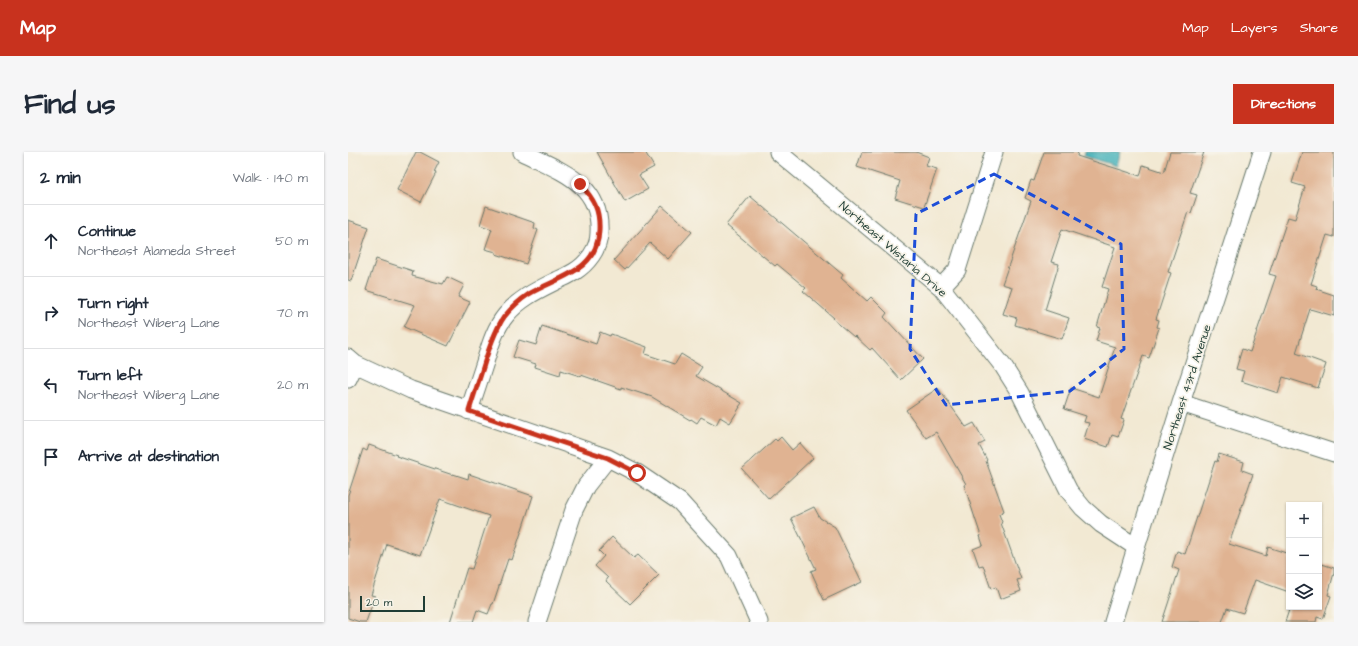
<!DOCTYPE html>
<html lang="en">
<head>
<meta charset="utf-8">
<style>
	body { margin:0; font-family:"Architects Daughter",sans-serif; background:#f6f6f7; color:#1f2937 }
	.controls { position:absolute; right:12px; bottom:12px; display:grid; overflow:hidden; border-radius:0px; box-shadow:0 1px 3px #0004 }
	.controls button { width:36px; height:36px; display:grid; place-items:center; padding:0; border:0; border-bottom:1px solid #e0e1e3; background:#fff; color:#1f2937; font:20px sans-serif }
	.scale { position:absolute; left:12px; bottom:10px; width:65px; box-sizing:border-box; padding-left:4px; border:2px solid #1f3d34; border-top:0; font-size:11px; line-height:14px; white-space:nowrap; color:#1f3d34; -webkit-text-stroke:3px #f7f3e8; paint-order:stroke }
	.stop { position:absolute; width:12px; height:12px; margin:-9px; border:3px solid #c8321e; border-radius:50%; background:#fff }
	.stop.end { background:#c8321e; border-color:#fff; box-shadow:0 1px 4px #0008 }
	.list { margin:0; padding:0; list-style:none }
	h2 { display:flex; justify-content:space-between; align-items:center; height:52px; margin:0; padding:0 16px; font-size:17px }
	h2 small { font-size:13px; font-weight:400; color:#747a83 }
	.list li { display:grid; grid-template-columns:26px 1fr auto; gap:12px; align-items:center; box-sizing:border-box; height:72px; padding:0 16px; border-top:1px solid #e0e1e3 }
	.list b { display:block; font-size:15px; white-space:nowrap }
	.list p { margin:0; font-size:13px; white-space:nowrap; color:#747a83 }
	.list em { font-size:13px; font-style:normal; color:#747a83 }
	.icon { flex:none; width:22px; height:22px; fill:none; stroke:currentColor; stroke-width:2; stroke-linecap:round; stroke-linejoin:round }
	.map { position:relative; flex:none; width:986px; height:470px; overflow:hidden; border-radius:0px }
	header { display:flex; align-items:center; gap:24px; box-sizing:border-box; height:56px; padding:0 20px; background:#c8321e; color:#fff }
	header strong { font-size:19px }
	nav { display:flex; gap:22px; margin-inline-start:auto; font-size:14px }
	.intro { display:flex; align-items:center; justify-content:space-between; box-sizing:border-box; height:96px; padding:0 24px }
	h1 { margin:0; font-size:28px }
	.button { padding:10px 18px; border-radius:0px; background:#c8321e; color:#fff; font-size:14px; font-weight:700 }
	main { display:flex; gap:24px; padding:0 24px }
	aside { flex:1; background:#fff; border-radius:0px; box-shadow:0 1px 3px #0004 }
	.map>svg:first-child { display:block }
</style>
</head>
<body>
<header>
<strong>Map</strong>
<nav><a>Map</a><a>Layers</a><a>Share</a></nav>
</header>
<div class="intro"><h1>Find us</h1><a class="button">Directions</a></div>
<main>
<aside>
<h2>2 min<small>Walk · 140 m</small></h2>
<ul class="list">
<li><svg class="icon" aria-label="ahead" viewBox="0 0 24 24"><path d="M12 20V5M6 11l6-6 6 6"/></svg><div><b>Continue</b><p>Northeast Alameda Street</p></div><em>50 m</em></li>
<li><svg class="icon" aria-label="right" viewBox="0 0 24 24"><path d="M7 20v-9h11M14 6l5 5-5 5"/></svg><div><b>Turn right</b><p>Northeast Wiberg Lane</p></div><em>70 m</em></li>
<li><svg class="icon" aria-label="left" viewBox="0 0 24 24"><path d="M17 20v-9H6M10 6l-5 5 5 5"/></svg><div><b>Turn left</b><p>Northeast Wiberg Lane</p></div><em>20 m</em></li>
<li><svg class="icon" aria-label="arrive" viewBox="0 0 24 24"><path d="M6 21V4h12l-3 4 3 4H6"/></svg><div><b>Arrive at destination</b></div></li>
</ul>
</aside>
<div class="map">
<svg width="986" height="470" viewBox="0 0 986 470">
	<rect width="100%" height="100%" fill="#f7f3e8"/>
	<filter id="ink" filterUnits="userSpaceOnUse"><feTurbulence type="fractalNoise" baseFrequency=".025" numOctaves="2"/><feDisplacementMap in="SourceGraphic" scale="8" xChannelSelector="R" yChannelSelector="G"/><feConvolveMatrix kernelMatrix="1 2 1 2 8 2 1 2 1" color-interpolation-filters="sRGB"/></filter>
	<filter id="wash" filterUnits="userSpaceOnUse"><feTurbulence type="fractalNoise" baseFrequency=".012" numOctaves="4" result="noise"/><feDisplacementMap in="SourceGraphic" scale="16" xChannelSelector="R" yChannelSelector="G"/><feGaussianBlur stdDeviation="0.9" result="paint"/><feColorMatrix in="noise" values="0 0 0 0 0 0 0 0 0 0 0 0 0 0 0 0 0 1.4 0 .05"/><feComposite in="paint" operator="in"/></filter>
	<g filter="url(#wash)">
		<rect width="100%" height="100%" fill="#f2e9d3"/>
		<path fill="#3fb0b9" stroke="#2f7676" d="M737,0H772L768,14L736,4Z"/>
		<g id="blocks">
			<path fill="#e0b392" d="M68,0H72L91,10L86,20L88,21L73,50L49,38Z
				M249,0H297L306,15L291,23L300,37L277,50Z
				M514,0H568L581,5L578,14L589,17L576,55L547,46L552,29L509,15Z
				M696,0H730L729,4L792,24L795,13L816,20L822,0H856L842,41L849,43L843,61L840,60L820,120L823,121L808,167L811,168L809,175L811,176L801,206L795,204L773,267L776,268L770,285L764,283L760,295L736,287L741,271L736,270L738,264L716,257L723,236L751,245L767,195L748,189L752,176L749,175L760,137L754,135L767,95L714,77L703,110L711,112L697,158L721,166L714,187L667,173L669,166L655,162L664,135L654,132L683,49L677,46L683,28L686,29Z
				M954,0H986V85L979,83L963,132L969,134L968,137L986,143V164L962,157L948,201L978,212L970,236L935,225L930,241L893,229L896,219L888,217L894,197L902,200L928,124L921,122L940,65L947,67L957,35L944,31Z
				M402,44L495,123L493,126L519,149L523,145L539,161L536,165L575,207L553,228L524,196L522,198L507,184L506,185L485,167L486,166L455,139L458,136L429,112L427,114L378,73Z
				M138,54L187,71L186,76L190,78L178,112L148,102V100L137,97L144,77L132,73Z
				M314,54L344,80L320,107L302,91L277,118L266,108Z
				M0,68L21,75L3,129L0,128Z
				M28,107L65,119L64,124L95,132L99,125L116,133L110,145L122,150L100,194L56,175L67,153L18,138Z
				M194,174L248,192L252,180L262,184L263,182L299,195L297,202L327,212L333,202L354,215L348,224L394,251L391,255H392L382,271L372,265L368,273L353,265L349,271L343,267L342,268L304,245L273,235V237L233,223L232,224L213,218L212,223L187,215L188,212L165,205L171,188L188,193Z
				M590,236L618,275L626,271L637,290L631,293L639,308L638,309L656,359L651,362L654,370L653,371L673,427L669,428L673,439L652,447L648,435L643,437L635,413L631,414L625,397L635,393L632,384H633L616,333L618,332L588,280L578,286L558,258Z
				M433,285L444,298L452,291L465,306L421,347L394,317L427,287L429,289Z
				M21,293L49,303L48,304L105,323V322L120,327L121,322L185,344L164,408L160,407L145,452H144L140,462L129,458L125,470H102L119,416L124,417L141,364L92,347L72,403L39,392L23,443L27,444L18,470H12L0,466V343L15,297L19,299Z
				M871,302L896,310L894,318L905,322L881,392L918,404L920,395L941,402V440L907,428L895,461L879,456L874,470H814L831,418L824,415L829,399L837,402L839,396L867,309L869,310Z
				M466,355L472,366L487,375L514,430L476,448L463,419L468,417L443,366Z
				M264,385L286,406L290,403L311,423L282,452L258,429L260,426L247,414L256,404L251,399Z
				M971,411L986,416V421L980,443L983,444L975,467L969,465L968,470H937L942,455H971Z"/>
		</g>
	</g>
	<g filter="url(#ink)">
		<use href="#blocks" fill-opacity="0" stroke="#69796c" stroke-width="1"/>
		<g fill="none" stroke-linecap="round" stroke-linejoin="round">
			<g stroke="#69796c" stroke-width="19">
				<path id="street" d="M430,0L593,135L655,214L672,241L721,339L735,356L753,372L788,395
					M593,135L609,118L646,0
					M0,206L7,212L63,238L260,306L289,321L332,350L381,404L411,470
					M0,227L7,212
					M833,251L986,301
					M121,259C126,243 132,226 137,210C142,194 147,176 158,163C172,146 190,138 210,128C215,126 221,123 226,120C239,112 251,97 251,81C254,31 212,19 174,0
					M189,470L226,358L238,334L260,306
					M765,470L833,251L914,0"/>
			</g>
			<use href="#street" stroke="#fff" stroke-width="17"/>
		</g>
	</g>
	<g fill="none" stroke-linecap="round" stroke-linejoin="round" filter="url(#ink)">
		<path stroke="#c8321e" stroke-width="5" d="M232,32C246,47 252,58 251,78C250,120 209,125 181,142C172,148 163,156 156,165C147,178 142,194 137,209C132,226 126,242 121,259L260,306L289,321"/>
	</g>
	<path fill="none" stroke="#1d4ed8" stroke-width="3" stroke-dasharray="8 5" stroke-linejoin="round" d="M646,22L773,92L776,197L722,239L598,253L562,197L568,62Z"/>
	<g text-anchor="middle" stroke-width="3.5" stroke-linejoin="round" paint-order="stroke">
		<g font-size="12" fill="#1f3d34" stroke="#f7f3e8">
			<text transform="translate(545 97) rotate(41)" y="4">Northeast Wistaria Drive</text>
			<text transform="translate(839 235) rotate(-72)" y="4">Northeast 43rd Avenue</text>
		</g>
	</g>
</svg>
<div class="controls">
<button>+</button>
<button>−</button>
<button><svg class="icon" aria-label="layers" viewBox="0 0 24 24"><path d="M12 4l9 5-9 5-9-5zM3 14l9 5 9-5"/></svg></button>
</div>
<div class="scale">20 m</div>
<div class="stop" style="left:289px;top:321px"></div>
<div class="stop end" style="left:232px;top:32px"></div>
</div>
</main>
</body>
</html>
